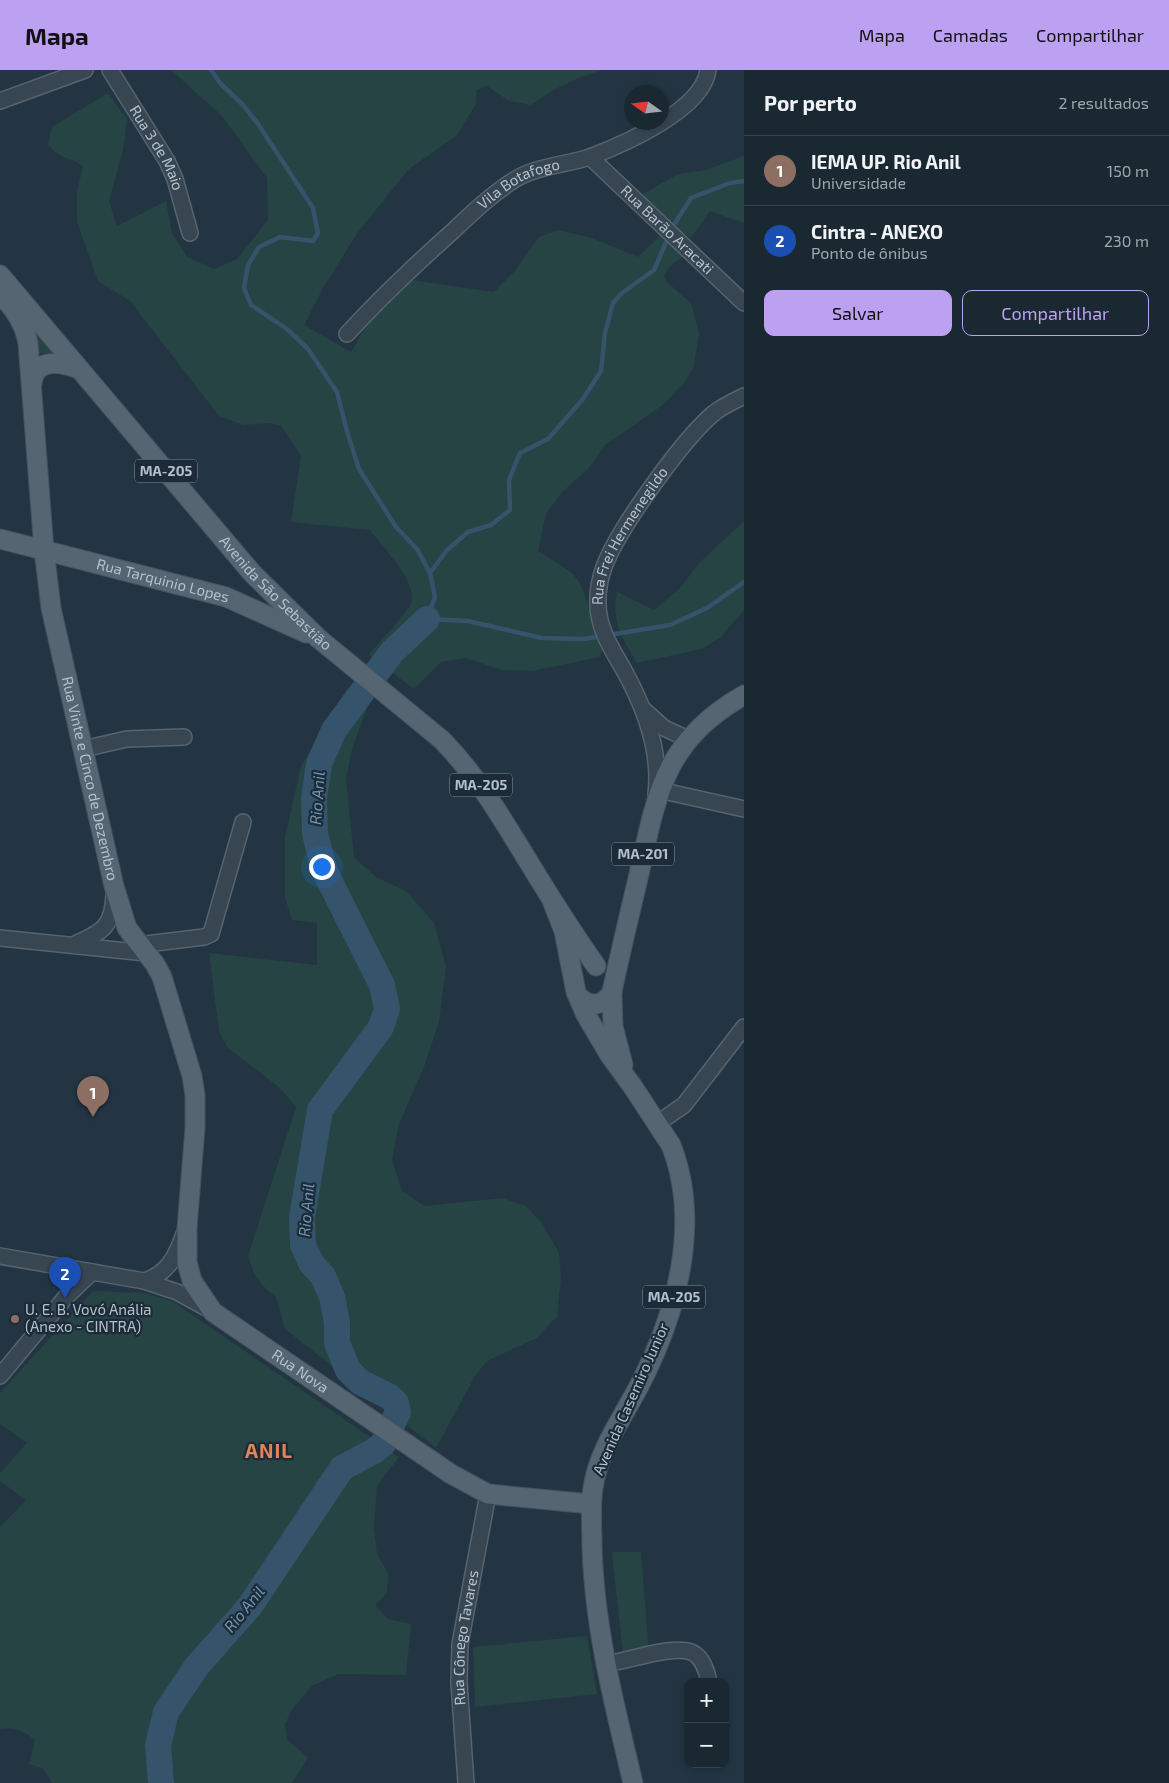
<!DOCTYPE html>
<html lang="pt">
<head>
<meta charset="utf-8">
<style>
	body { margin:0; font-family:"Exo 2",sans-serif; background:#23303a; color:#f1f3f6 }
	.controls { position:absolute; right:15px; bottom:15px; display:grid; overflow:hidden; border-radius:10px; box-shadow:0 2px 8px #0003 }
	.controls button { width:45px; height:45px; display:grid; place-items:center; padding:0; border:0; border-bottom:1px solid #38444d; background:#1a2832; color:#f1f3f6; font:25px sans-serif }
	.compass { position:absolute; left:624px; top:15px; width:45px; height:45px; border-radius:50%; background:#1a2832; box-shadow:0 2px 8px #0003; rotate:284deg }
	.you { position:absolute; left:321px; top:796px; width:18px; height:18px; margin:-12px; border:4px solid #fff; border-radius:50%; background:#1a73e8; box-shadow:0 0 0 8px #1a73e833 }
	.badge { display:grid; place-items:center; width:32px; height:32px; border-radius:50%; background:#bca0f2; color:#fff; font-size:16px; font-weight:700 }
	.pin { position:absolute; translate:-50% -41px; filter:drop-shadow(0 1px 2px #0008) }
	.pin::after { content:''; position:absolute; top:26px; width:18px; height:15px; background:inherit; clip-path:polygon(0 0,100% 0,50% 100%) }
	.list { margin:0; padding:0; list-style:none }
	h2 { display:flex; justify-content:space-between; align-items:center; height:65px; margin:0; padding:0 20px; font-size:21px }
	h2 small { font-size:16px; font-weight:400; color:#9fa6ac }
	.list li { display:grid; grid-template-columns:32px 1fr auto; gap:15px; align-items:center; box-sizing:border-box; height:70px; padding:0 20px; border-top:1px solid #38444d }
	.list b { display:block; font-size:19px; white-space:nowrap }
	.list p { margin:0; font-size:16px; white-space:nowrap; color:#9fa6ac }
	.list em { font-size:16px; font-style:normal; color:#9fa6ac }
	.actions { display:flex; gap:10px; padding:15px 20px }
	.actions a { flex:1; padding:11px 0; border:1px solid #bca0f2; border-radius:10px; text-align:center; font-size:18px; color:#bca0f2 }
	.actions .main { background:#bca0f2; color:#111 }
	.map { position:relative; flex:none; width:744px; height:1713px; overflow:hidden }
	header { display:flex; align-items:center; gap:30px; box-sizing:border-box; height:70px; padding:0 25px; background:#bca0f2; color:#111 }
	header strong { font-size:24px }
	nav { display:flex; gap:28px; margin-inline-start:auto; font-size:18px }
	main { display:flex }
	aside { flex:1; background:#1a2832 }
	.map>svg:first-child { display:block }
</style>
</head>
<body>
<header>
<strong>Mapa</strong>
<nav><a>Mapa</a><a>Camadas</a><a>Compartilhar</a></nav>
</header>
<main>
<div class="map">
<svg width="744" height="1713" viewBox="0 0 744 1713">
	<rect width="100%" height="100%" fill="#233543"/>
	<path fill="#254443" d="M171,0H602C575,8 553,19 531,35L509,31L487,16L476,20V34L456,66L409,99L358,162L323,218L304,255L351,282L368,253L412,210L494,222L513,203L539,167L558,160L592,168L638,187L661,165L685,185L669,197L664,206L668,213L691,233L699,263L694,296L685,312L664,334L605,375L588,399L562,422L546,444L538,481C550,489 569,498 577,509C589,526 593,558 603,578L600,587L532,601L501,600L466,588L441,592L414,619L369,585C378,573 407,544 411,533C419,514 381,475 370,460L291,452L301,386L281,356L269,353L243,355L219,346L130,231L98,211L77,152V122L83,96C68,85 61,91 48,74L52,57L108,23L127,49L123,80L109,131L117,156L166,131L172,163L187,187L214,199L237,189L268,150L267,108L222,46Z
		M744,86V153L710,141L691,168L662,150L641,125L678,104L706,100Z
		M34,254L56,281L54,284L43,283L35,285Z
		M744,451V540L720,568L701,579L637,593C622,569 611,552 617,522L654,540L680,518L699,493Z
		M348,617L369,633L352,679L346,709L354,787L376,807L406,821L434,853L446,896L439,952L424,997L399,1054L392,1090L402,1121L424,1136L502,1128L526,1136L542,1153L559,1183L561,1208L557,1246L537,1268L487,1291L475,1306L436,1378L285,1259L276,1227L263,1216L254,1203L248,1186L296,1037L280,1018L227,977L219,961L209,883L317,895V853L292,850L285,828V767L301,696Z
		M93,1221L145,1223L172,1231L399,1387L377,1416L374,1457L377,1484L388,1503L387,1523L375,1535L388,1549L411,1554L406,1605L338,1604L312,1616L293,1638L285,1654L287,1669L308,1688L292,1713H52L44,1699L29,1694L35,1670C25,1661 14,1656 0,1659V1457L26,1430L0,1411V1403L27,1373L0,1354V1323Z
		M612,1482H641L649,1582L623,1585Z
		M587,1566L597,1624L475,1637L473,1577Z"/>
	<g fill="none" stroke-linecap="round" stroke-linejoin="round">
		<path stroke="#35536b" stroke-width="4.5" d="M211,0L220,13L243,35L258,54L313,138L318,163L313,171L280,167L259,177L248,195L244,218L251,235L287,259L308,279L337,322L348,365L359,399L396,457L417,479L430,503L435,527L427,549L468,551L542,568L584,569L670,555L707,538L744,512
			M675,153L691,128L730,113L744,111
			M430,503L447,480L468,462L491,455L510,440L509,410L520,383L548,369L583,329L601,301L605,263L613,233L622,223L654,200L667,170"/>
		<path stroke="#35536b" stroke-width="26" d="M161,1713L158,1675L166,1642L197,1596L250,1536L342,1398L374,1381L383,1374L398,1342L396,1333L390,1327L360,1312L348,1300L337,1273V1252L332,1227L323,1206L311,1193L303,1175L302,1147L320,1040L381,957L387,939L382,915L325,802L315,764L314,728L319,694L334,660L392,582L427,549"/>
		<g stroke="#55646f" stroke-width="18">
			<g id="minor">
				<path id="s1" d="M110,0L167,91L175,109L190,163"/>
				<path d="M0,31L85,0"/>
				<path id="s2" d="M590,87L744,233"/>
				<path id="s3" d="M347,264C381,227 416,194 453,161C472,143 492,124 514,110C536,96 565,95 590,87C624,74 703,40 708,0"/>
				<path d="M644,640L664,658L688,669"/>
				<path d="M83,679L127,669L184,667"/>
				<path d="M659,720L744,739"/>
				<path id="s4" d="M656,724C661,682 646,641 626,604C617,587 604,569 600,550C596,533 598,514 604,497C618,459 683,369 714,343C723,336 734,331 744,326"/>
				<path d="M0,868L146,883"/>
				<path d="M75,874C103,862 113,856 114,824"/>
				<path d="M138,875L204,867L211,864L243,752"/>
				<path d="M658,1053L684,1035L744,957"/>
				<path d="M0,1186L144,1211L177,1222L212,1241"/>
				<path d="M144,1211C168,1204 176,1186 184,1164"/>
				<path d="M0,1306L65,1228L92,1202"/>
				<path d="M606,1594C628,1591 671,1575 691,1582C702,1586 707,1602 709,1612"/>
				<path id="s5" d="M466,1713L459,1613L460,1574L488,1424"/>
			</g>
		</g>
		<g stroke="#44525e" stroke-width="21">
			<g id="major">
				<path id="s6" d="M0,205L252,503L318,568L442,670C481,710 507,757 536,804C555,835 575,866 596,896"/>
				<path id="s7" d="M0,223C14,239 24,252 28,273L44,480L51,538L114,816L127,858L155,894L162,907L192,1006L195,1025V1058L187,1158V1192L192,1211L213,1242L451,1404L488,1424L591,1434"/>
				<path d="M32,314C35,287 61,292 79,299"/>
				<path id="s8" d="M0,469L226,527L306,563"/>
				<path d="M553,833L564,861L576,922L586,945L609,984L633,1017L671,1075C702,1154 676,1246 638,1318C621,1350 598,1382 593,1418C590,1437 592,1456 592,1475C594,1556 614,1634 633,1713"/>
				<path d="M612,922L613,956L623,995"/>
				<path d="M579,927C591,938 604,936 612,922C620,883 630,843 639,804C657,722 665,670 744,625"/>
			</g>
		</g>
		<use href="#minor" stroke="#384652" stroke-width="15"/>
		<use href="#major" stroke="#566572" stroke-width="19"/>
	</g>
	<circle fill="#8d6e63" stroke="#1c2b37" stroke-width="2" cx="15" cy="1249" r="5"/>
	<g text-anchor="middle" stroke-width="4.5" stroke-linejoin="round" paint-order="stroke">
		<g fill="#1c2b37" stroke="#86949f" stroke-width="1">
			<rect x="135" y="389.5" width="62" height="23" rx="4"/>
			<rect x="450" y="703.5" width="62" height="23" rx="4"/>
			<rect x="612" y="772.5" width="62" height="23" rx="4"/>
			<rect x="643" y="1215.5" width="62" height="23" rx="4"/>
		</g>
		<g font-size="14" font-weight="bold" fill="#b4c1cc">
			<text x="166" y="406">MA-205</text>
			<text x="481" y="720">MA-205</text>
			<text x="643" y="789">MA-201</text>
			<text x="674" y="1232">MA-205</text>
		</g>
		<g font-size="15" fill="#b4c1cc" stroke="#1c2b37">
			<text dy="5" stroke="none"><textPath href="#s1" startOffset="91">Rua 3 de Maio</textPath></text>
			<text dy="5" stroke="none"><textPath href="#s3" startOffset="230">Vila Botafogo</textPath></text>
			<text dy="5" stroke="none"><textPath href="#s2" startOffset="106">Rua Barão Aracati</textPath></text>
			<text dy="5" stroke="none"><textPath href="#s4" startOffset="278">Rua Frei Hermenegildo</textPath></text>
			<text dy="5" stroke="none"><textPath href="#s8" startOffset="168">Rua Tarquinio Lopes</textPath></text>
			<text dy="5" stroke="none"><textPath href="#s6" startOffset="421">Avenida São Sebastião</textPath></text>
			<text dy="5" stroke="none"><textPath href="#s7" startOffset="499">Rua Vinte e Cinco de Dezembro</textPath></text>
			<text dy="5" stroke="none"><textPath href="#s7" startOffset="1166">Rua Nova</textPath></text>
			<text transform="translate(631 1329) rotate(-66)" y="5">Avenida Casemiro Junior</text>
			<text dy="5" stroke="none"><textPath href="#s5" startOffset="146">Rua Cônego Tavares</textPath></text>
		</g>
		<g font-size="15" fill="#b4c1cc" stroke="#1c2b37" text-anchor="start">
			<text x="25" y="1245">U. E. B. Vovó Anália<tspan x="25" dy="17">(Anexo - CINTRA)</tspan></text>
		</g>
		<g font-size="16" font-style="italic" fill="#7196b2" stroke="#1c2b37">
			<text transform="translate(317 728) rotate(-86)" y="6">Rio Anil</text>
			<text transform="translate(306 1140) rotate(-85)" y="6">Rio Anil</text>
			<text transform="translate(244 1539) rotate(-51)" y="6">Rio Anil</text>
		</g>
		<g font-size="20" font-weight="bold" letter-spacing="1" fill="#df845c" stroke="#1c2b37">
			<text x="269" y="1388">ANIL</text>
		</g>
	</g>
</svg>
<div class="controls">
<button>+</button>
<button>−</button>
</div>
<svg class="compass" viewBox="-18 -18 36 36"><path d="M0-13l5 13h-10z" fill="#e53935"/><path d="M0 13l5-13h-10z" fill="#9fa6ac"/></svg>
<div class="you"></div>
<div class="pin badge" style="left:93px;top:1047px;background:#8d6e63">1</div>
<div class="pin badge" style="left:65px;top:1228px;background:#1a4fb4">2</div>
</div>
<aside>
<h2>Por perto<small>2 resultados</small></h2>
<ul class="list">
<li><span class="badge" style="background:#8d6e63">1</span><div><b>IEMA UP. Rio Anil</b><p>Universidade</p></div><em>150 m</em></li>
<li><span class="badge" style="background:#1a4fb4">2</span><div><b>Cintra - ANEXO</b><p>Ponto de ônibus</p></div><em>230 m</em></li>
</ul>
<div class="actions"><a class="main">Salvar</a><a>Compartilhar</a></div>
</aside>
</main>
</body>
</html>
